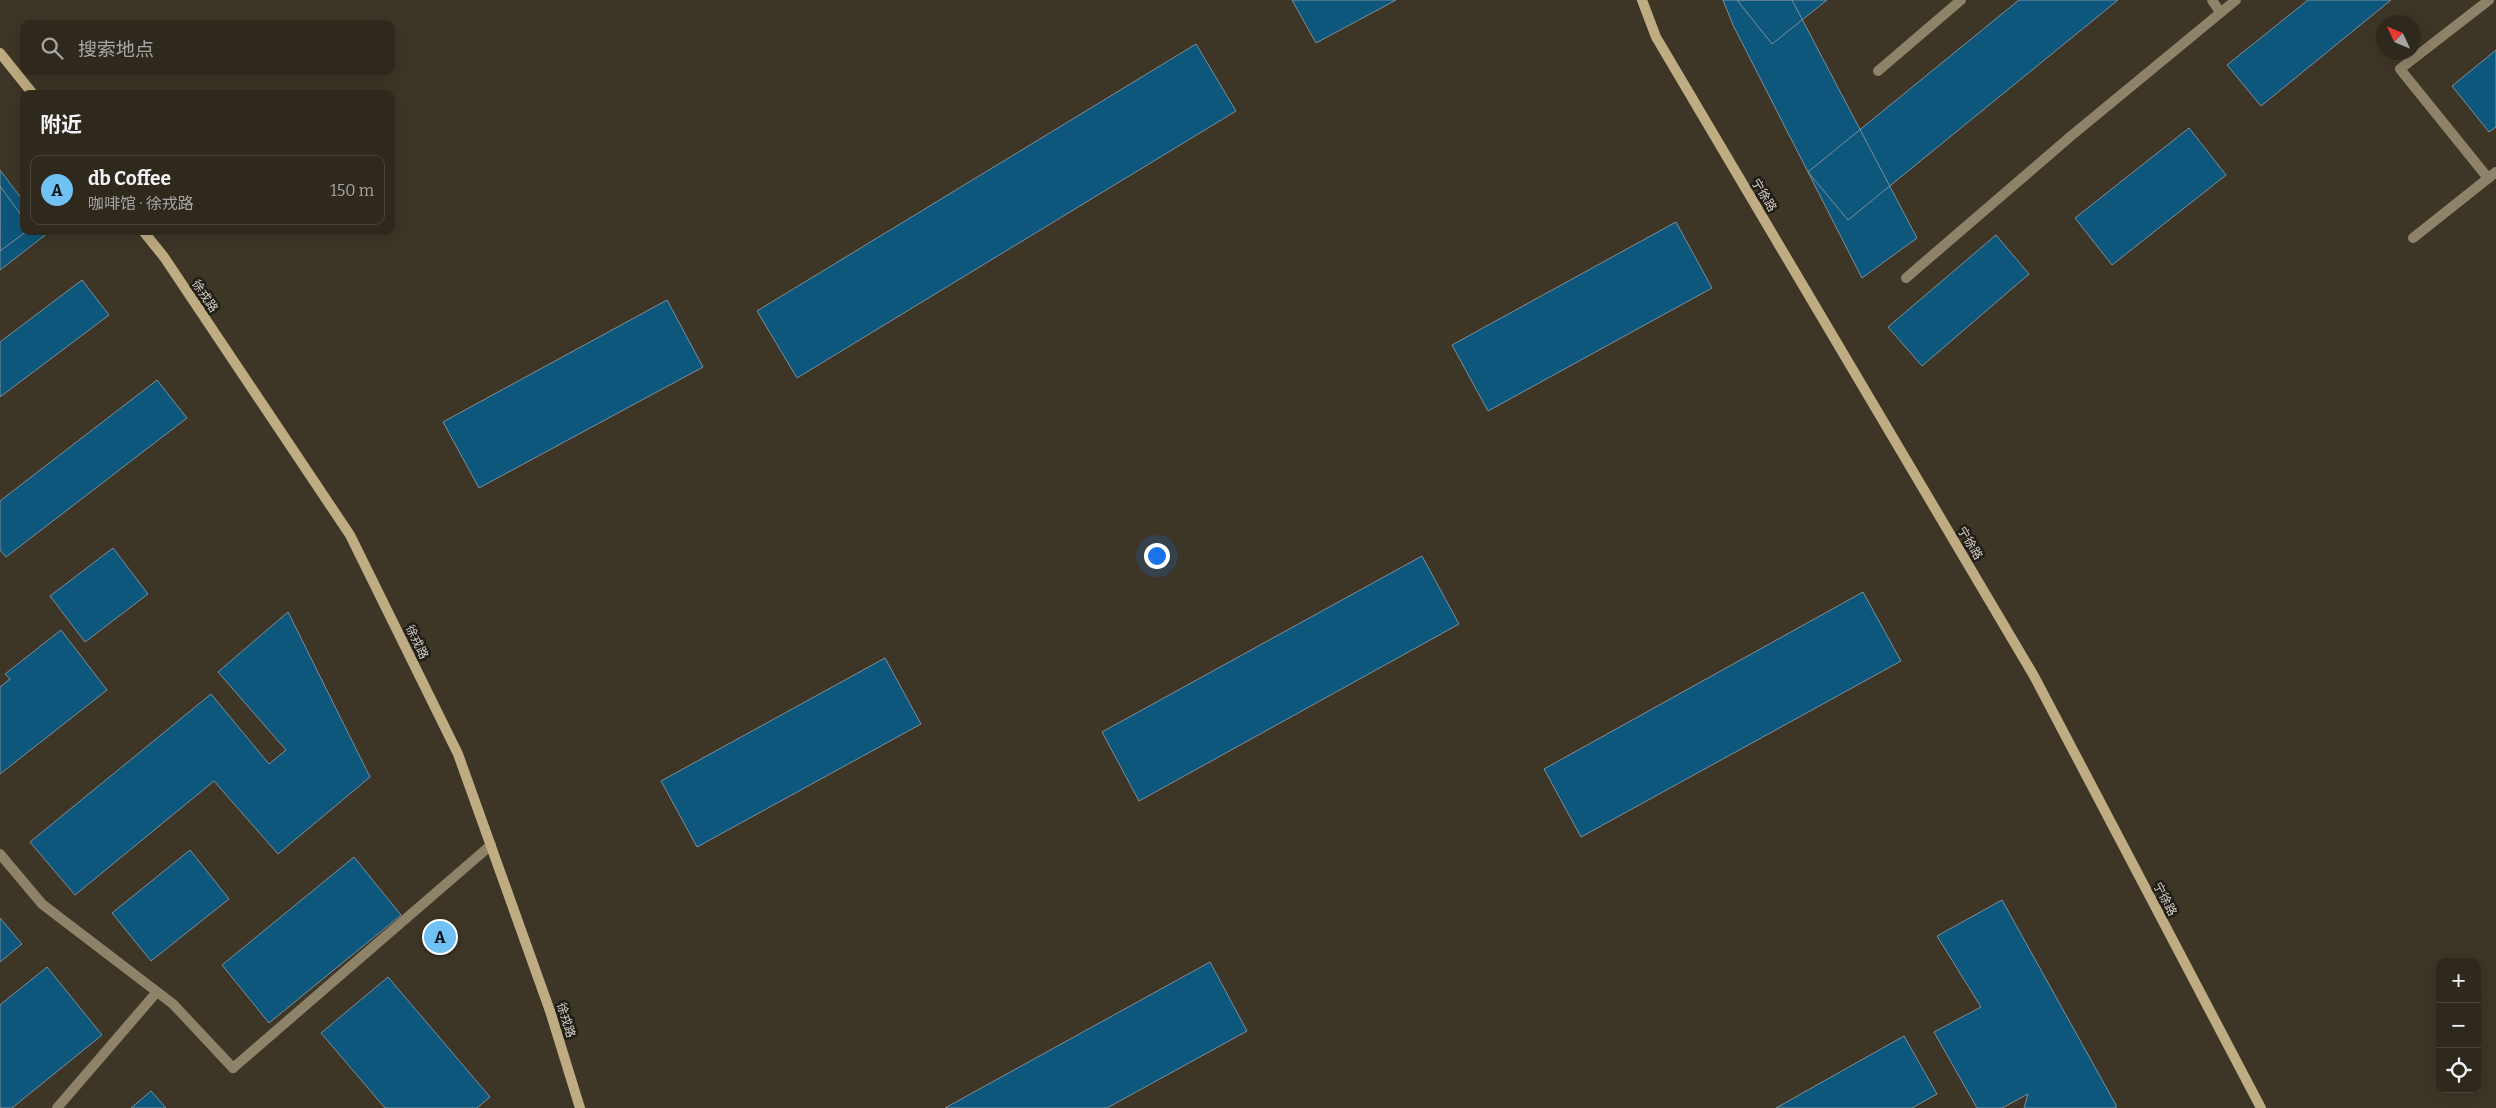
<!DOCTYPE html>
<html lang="zh">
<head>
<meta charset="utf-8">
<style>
	body { margin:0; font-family:Bitter,"Noto Sans SC",serif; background:#363026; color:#f1f3f6 }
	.controls { position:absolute; right:15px; bottom:15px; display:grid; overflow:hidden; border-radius:10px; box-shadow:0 5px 20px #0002 }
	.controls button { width:45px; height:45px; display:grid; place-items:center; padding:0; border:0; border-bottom:1px solid #49443b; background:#2e281d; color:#f1f3f6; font:25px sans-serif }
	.compass { position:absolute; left:2376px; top:15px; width:45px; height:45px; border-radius:50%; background:#2e281d; box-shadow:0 5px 20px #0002; rotate:314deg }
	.you { position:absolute; left:1156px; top:555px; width:18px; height:18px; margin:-12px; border:4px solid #fff; border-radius:50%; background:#1a73e8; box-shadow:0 0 0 8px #1a73e833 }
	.badge { display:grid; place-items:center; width:32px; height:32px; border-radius:50%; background:#70c1f4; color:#111; font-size:16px; font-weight:700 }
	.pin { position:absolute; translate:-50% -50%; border:2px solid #fff; box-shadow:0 1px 5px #0006 }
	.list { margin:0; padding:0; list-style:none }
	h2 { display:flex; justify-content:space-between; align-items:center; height:65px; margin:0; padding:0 20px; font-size:21px }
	h2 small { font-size:16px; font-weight:400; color:#a7a6a4 }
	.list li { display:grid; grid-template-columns:32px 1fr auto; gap:15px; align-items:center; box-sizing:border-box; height:70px; margin:0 10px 10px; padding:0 10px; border:1px solid #49443b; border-radius:10px }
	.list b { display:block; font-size:19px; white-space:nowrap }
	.list p { margin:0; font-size:16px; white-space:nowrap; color:#a7a6a4 }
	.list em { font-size:16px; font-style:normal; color:#a7a6a4 }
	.icon { flex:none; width:28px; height:28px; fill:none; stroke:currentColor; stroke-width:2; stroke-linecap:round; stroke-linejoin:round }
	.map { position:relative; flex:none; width:2496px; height:1108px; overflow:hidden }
	.search { position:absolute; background:#2e281d; box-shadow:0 5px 20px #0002; left:20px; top:20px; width:375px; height:55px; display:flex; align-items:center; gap:12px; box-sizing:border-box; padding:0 18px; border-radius:10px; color:#a7a6a4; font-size:19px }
	.panel { position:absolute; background:#2e281d; box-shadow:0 5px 20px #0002; left:20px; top:90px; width:375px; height:145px; border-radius:10px }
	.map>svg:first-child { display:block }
</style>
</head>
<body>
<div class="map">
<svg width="2496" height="1108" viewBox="0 0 2496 1108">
	<rect width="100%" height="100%" fill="#3d3627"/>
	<path fill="#0d577c" stroke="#7d8e9a" d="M1292,0H1396L1316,43Z
		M1723,0H1792L1917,238L1862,278L1733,25Z
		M1737,0H1827L1772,44Z
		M2019,0H2118L1848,220L1808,172Z
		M2308,0H2391L2261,106L2227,65Z
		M1196,44L1236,111L797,378L757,311Z
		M2496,50V127L2489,132L2452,86Z
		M2189,128L2226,175L2112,265L2075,218Z
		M0,170L24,202V231H46L48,233L0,270Z
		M0,186L24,219V231H27L0,251Z
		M1676,222L1712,288L1488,411L1452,345Z
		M1996,235L2029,274L1922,366L1888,327Z
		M82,280L109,315L0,397V342Z
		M667,300L703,367L479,488L443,422Z
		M157,380L187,418L6,557L0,550V501Z
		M113,548L148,594L85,642L50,596Z
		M1422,556L1459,624L1139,801L1102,732Z
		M1863,592L1901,661L1581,837L1544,769Z
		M288,612L370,777L278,854L214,781L75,895L30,842L211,694L269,764L286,750L218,672Z
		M61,630L107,690L0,774V687L10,679L5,674Z
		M885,658L921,724L697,847L661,781Z
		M190,850L229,899L151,961L112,913Z
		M354,857L401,915L269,1023L222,965Z
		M2002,900L2116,1105V1108H2024L2028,1094L2002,1108H1977L1934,1032L1981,1007L1937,936Z
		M0,918L22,944L0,962Z
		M1210,962L1247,1031L1107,1108H945Z
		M47,967L102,1035L12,1108H0V1005Z
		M388,977L490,1097L477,1108H385L321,1033Z
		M1904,1036L1937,1094L1912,1108H1776Z
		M151,1091L166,1108H131Z"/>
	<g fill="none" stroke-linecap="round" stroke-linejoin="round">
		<path stroke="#8e8268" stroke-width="10" d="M2212,0L2220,12
			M1878,71L1961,0
			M2488,178L2400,69L2489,0
			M2413,238L2496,172
			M1906,278L2071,136L2236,0
			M233,1068L491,845"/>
		<path stroke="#8e8268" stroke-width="10" d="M0,854L42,904L173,1004L233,1068
			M57,1108L156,993"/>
		<path stroke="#bfac82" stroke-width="10" d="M1642,0L1656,37L2034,676L2261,1108
			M0,53L33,94
			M143,231L164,257L350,535L458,754L550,1011L580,1108"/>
	</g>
	<g text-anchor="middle" stroke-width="5" stroke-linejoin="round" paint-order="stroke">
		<g font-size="12" fill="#d7d2c9" stroke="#211e17">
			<text transform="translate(1764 195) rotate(59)" y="4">宁徐路</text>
			<text transform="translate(205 296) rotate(56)" y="4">徐戎路</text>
			<text transform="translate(1970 543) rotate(59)" y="4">宁徐路</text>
			<text transform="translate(417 642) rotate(64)" y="4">徐戎路</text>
			<text transform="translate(2165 899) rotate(62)" y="4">宁徐路</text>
			<text transform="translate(566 1020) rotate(73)" y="4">徐戎路</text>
		</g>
	</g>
</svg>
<div class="controls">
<button>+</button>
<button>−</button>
<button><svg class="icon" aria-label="locate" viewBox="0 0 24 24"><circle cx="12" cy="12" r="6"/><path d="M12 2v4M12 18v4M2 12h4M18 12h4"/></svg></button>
</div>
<svg class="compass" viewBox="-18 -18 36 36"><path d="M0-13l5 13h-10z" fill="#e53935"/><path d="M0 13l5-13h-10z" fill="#a7a6a4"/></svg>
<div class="you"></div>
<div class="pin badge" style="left:440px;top:937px">A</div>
<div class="search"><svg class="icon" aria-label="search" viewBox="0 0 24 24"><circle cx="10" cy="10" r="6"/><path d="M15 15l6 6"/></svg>搜索地点</div>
<section class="panel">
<h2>附近<small></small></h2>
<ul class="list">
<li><span class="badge">A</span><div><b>db Coffee</b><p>咖啡馆 · 徐戎路</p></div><em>150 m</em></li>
</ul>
</section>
</div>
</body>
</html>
